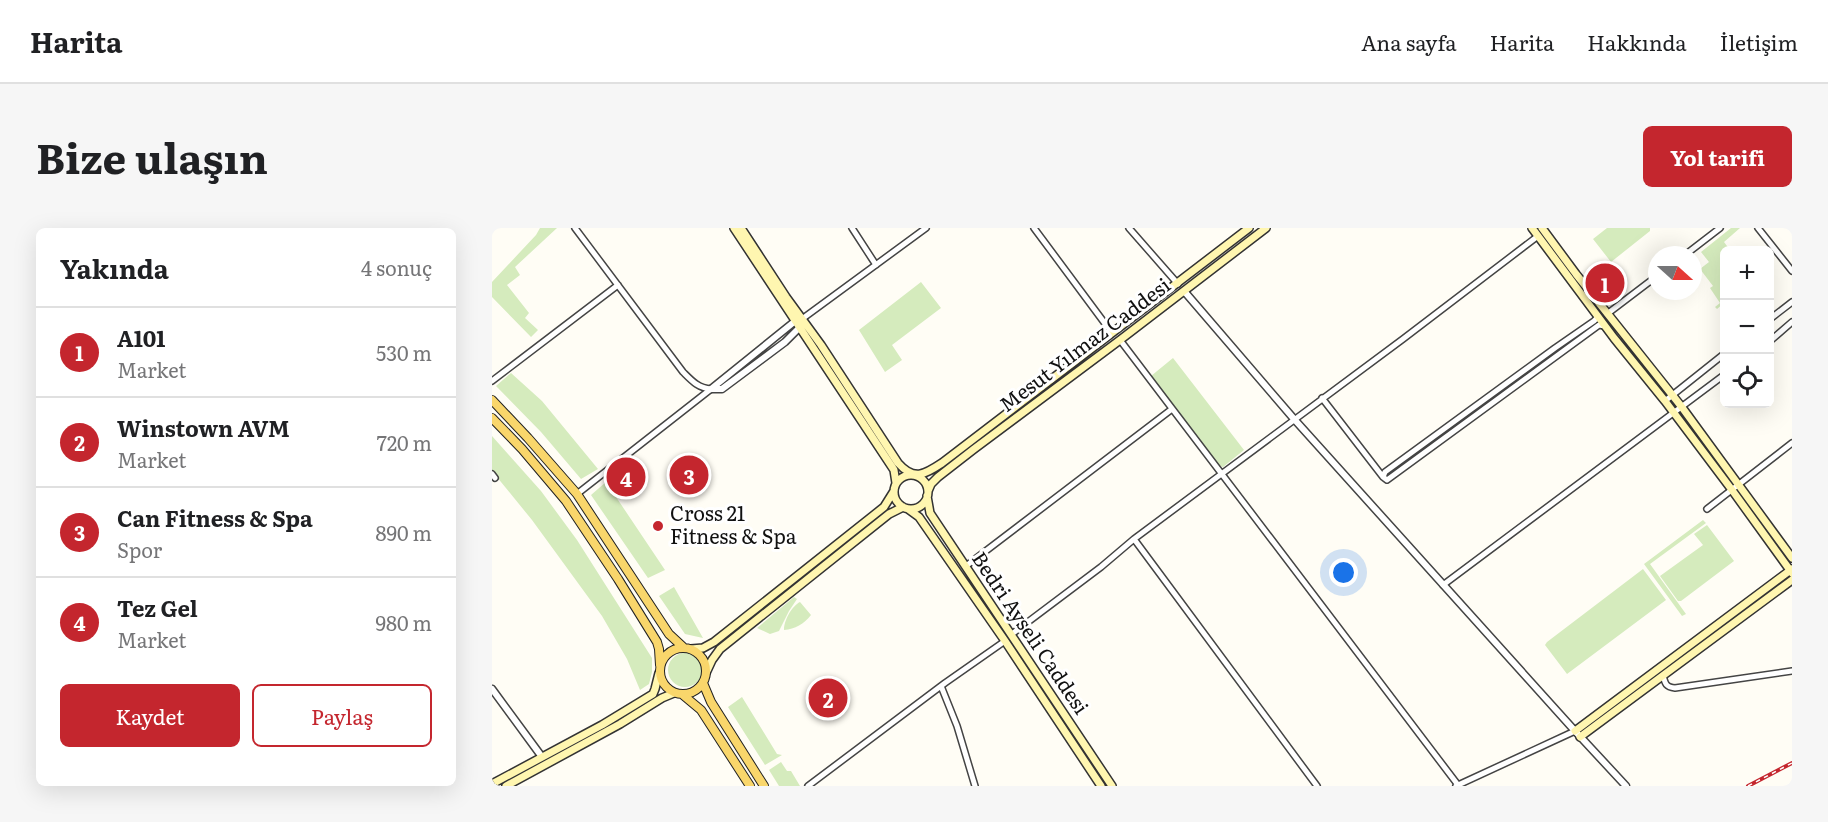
<!DOCTYPE html>
<html lang="tr">
<head>
<meta charset="utf-8">
<style>
	body { margin:0; font-family:Literata,serif; background:#f6f6f6; color:#202124 }
	.controls { position:absolute; right:18px; top:18px; display:grid; overflow:hidden; border-radius:9px; box-shadow:0 6px 24px #0002 }
	.controls button { width:54px; height:54px; display:grid; place-items:center; padding:0; border:0; border-bottom:2px solid #e0e0e0; background:#fff; color:#202124; font:30px sans-serif }
	.compass { position:absolute; left:1156px; top:18px; width:54px; height:54px; border-radius:50%; background:#fff; box-shadow:0 6px 24px #0002; rotate:111deg }
	.you { position:absolute; left:852px; top:345px; width:21px; height:21px; margin:-15px; border:4px solid #fff; border-radius:50%; background:#1a73e8; box-shadow:0 0 0 9px #1a73e833 }
	.badge { display:grid; place-items:center; width:39px; height:39px; border-radius:50%; background:#c4262e; color:#fff; font-size:20px; font-weight:700 }
	.pin { position:absolute; translate:-50% -50%; border:3px solid #fff; box-shadow:0 2px 6px #0006 }
	.list { margin:0; padding:0; list-style:none }
	h2 { display:flex; justify-content:space-between; align-items:center; height:78px; margin:0; padding:0 24px; font-size:26px }
	h2 small { font-size:20px; font-weight:400; color:#757577 }
	.list li { display:grid; grid-template-columns:39px 1fr auto; gap:18px; align-items:center; box-sizing:border-box; height:90px; padding:0 24px; border-top:2px solid #e0e0e0 }
	.list b { display:block; font-size:22px; white-space:nowrap }
	.list p { margin:0; font-size:20px; white-space:nowrap; color:#757577 }
	.list em { font-size:20px; font-style:normal; color:#757577 }
	.actions { display:flex; gap:12px; padding:18px 24px }
	.actions a { flex:1; padding:14px 0; border:2px solid #c4262e; border-radius:9px; text-align:center; font-size:21px; color:#c4262e }
	.actions .main { background:#c4262e; color:#fff }
	.icon { flex:none; width:33px; height:33px; fill:none; stroke:currentColor; stroke-width:2; stroke-linecap:round; stroke-linejoin:round }
	.map { position:relative; flex:none; width:1300px; height:558px; overflow:hidden; border-radius:9px }
	header { display:flex; align-items:center; gap:36px; box-sizing:border-box; height:84px; padding:0 30px; background:#fff; border-bottom:2px solid #e0e0e0 }
	header strong { font-size:28px }
	nav { display:flex; gap:33px; margin-inline-start:auto; font-size:21px }
	.intro { display:flex; align-items:center; justify-content:space-between; box-sizing:border-box; height:144px; padding:0 36px }
	h1 { margin:0; font-size:42px }
	.button { padding:15px 27px; border-radius:9px; background:#c4262e; color:#fff; font-size:21px; font-weight:700 }
	main { display:flex; gap:36px; padding:0 36px }
	aside { flex:1; background:#fff; border-radius:9px; box-shadow:0 6px 24px #0002 }
	.map>svg:first-child { display:block }
</style>
</head>
<body>
<header>
<strong>Harita</strong>
<nav><a>Ana sayfa</a><a>Harita</a><a>Hakkında</a><a>İletişim</a></nav>
</header>
<div class="intro"><h1>Bize ulaşın</h1><a class="button">Yol tarifi</a></div>
<main>
<aside>
<h2>Yakında<small>4 sonuç</small></h2>
<ul class="list">
<li><span class="badge">1</span><div><b>A101</b><p>Market</p></div><em>530 m</em></li>
<li><span class="badge">2</span><div><b>Winstown AVM</b><p>Market</p></div><em>720 m</em></li>
<li><span class="badge">3</span><div><b>Can Fitness &amp; Spa</b><p>Spor</p></div><em>890 m</em></li>
<li><span class="badge">4</span><div><b>Tez Gel</b><p>Market</p></div><em>980 m</em></li>
</ul>
<div class="actions"><a class="main">Kaydet</a><a>Paylaş</a></div>
</aside>
<div class="map">
<svg width="1300" height="558" viewBox="0 0 1300 558">
	<rect width="100%" height="100%" fill="#fffdf5"/>
	<path fill="#d5ebbd" d="M48,0H65L23,39L28,47L15,57L37,85L33,90L46,102L39,109L0,69V54L44,7Z
		M1115,0H1158V3L1119,34L1101,11Z
		M1239,0H1248L1232,14L1238,22H1232V75L1225,81L1223,79L1228,75L1218,60L1221,58L1208,41L1217,34L1209,24Z
		M429,54L449,80L400,117L410,132L393,144L367,102Z
		M681,130L752,222L731,239L727,238L659,148Z
		M19,145L50,173L106,241L89,251L49,204L4,158Z
		M0,208L49,263L85,312L160,430V444L157,456L148,462L135,431L110,388L40,292L0,243Z
		M114,254L173,342L156,350L99,267Z
		M1211,292L1214,295L1158,336L1194,386L1190,388L1152,336Z
		M1215,297L1242,333L1189,373H1186L1168,348L1211,317L1202,306Z
		M1151,341L1174,372L1075,446L1053,417L1055,414Z
		M182,359L211,410L193,406L167,368Z
		M302,369L305,371L297,383L287,403L278,406L265,400Z
		M308,374L319,387C312,396 303,401 292,402C292,392 300,378 308,374Z
		M176 442a17 17 0 1 1 34 0a17 17 0 1 1-34 0Z
		M250,469L285,526L290,527L273,537L236,479Z
		M289,534L295,543H299L308,558H287L277,542Z"/>
	<g fill="none" stroke-linecap="round" stroke-linejoin="round">
		<g stroke="#444" stroke-width="8">
			<path id="minor" d="M83,0L191,144C200,153 206,160 219,161
				M360,0L384,37
				M542,0L620,105
				M637,0L686,56
				M1266,0L1300,43
				M1193,27L1228,0
				M1104,86L1105,90L1102,93L1063,120L893,244L891,249L895,252L1107,97L1113,98
				M1115,86L1165,48
				M310,91L434,0
				M1278,91L1300,74
				M628,112L966,557
				M1278,113L1300,94
				M0,153L126,57
				M830,170L891,249
				M1173,173L1232,126
				M0,246L3,250
				M85,266L219,161
				M1215,281L1300,215
				M642,311L825,558
				M474,338L680,181
				M951,357L1232,147
				M520,406L609,339L642,311L911,111L1046,8
				M1171,447C1173,456 1174,459 1183,460L1300,443
				M449,458L465,498L483,558
				M316,558L453,455L513,413
				M964,558L1083,503"/>
		</g>
		<g stroke="#444" stroke-width="9">
			<path id="tertiary" d="M692,63L802,191L1083,503L1134,558
				M219,161H230L293,114L310,97
				M219,161L307,90
				M0,461L50,529"/>
		</g>
		<g stroke="#333" stroke-width="10">
			<path id="secondary" d="M242,0L402,242L404,255
				M249,0L294,69L329,117L406,235C422,253 432,247 450,235L757,0
				M1040,0L1122,110L1173,173L1240,262L1300,345
				M1050,0L1084,46L1189,178L1300,330
				M402 264a17 17 0 1 1 34 0a17 17 0 1 1-34 0Z
				M436,263L439,256L446,249L482,221L628,112L774,0
				M435,268L438,285L620,558
				M416,281L427,289L513,413L609,558
				M199,421L211,420L222,414L392,279L402,263
				M214,445L220,432L228,421L397,286L411,279
				M1083,503L1300,341
				M1088,509L1300,352
				M0,556L110,497L161,466L163,461L167,445
				M14,558L128,496L170,470L182,465"/>
		</g>
		<g stroke="#222" stroke-width="10">
			<path id="primary" d="M0,172L36,210L85,266L177,406L191,419
				M0,190L30,221L74,273L126,351L165,414L167,421L168,437
				M168 443a23 23 0 1 1 46 0a23 23 0 1 1-46 0Z
				M211,455L219,474L272,558
				M191,467L209,482L258,558"/>
		</g>
		<use href="#minor" stroke="#fff" stroke-width="5"/>
		<use href="#tertiary" stroke="#fff" stroke-width="6"/>
		<use href="#secondary" stroke="#fff6b0" stroke-width="7"/>
		<use href="#primary" stroke="#f9d66b" stroke-width="8"/>
		<g stroke="#c4262e" stroke-width="4">
			<path id="rail" d="M1256,558L1300,535"/>
		</g>
		<use href="#rail" stroke="#fff" stroke-width="1.5" stroke-dasharray="4.5" stroke-linecap="butt"/>
	</g>
	<circle fill="#c4262e" stroke="#fff" stroke-width="2" cx="166" cy="298" r="6"/>
	<g text-anchor="middle" stroke-width="6" stroke-linejoin="round" paint-order="stroke">
		<g font-size="20" fill="#111" stroke="#fff">
			<text transform="translate(593 117) rotate(-37)" y="7">Mesut Yılmaz Caddesi</text>
			<text transform="translate(538 405) rotate(56)" y="7">Bedri Ayseli Caddesi</text>
		</g>
		<g font-size="20" fill="#111" stroke="#fff" text-anchor="start">
			<text x="178" y="293">Cross 21<tspan x="178" dy="23">Fitness &amp; Spa</tspan></text>
		</g>
	</g>
</svg>
<div class="controls">
<button>+</button>
<button>−</button>
<button><svg class="icon" aria-label="locate" viewBox="0 0 24 24"><circle cx="12" cy="12" r="6"/><path d="M12 2v4M12 18v4M2 12h4M18 12h4"/></svg></button>
</div>
<svg class="compass" viewBox="-18 -18 36 36"><path d="M0-13l5 13h-10z" fill="#e53935"/><path d="M0 13l5-13h-10z" fill="#757577"/></svg>
<div class="you"></div>
<div class="pin badge" style="left:1113px;top:55px">1</div>
<div class="pin badge" style="left:336px;top:470px">2</div>
<div class="pin badge" style="left:197px;top:247px">3</div>
<div class="pin badge" style="left:134px;top:249px">4</div>
</div>
</main>
</body>
</html>
